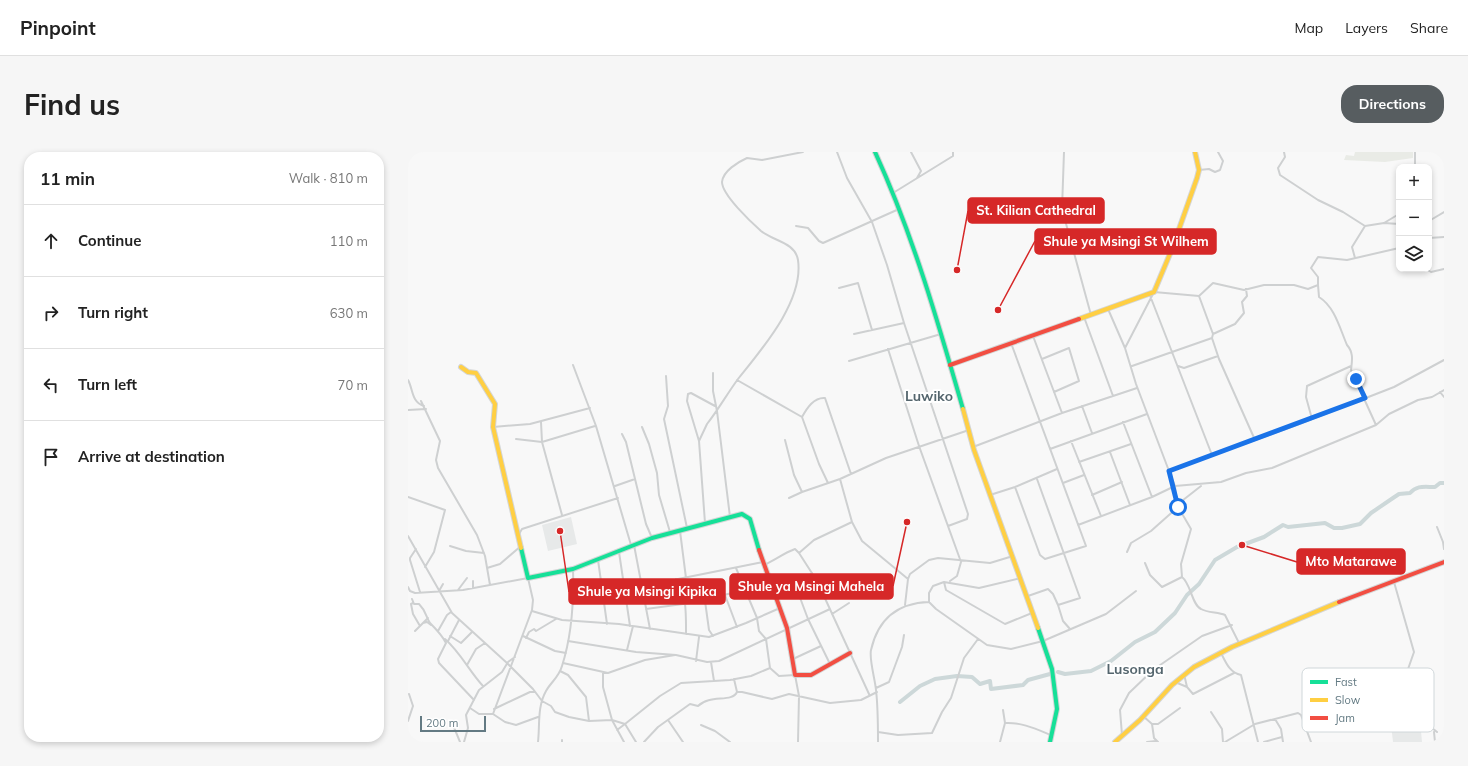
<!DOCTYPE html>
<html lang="en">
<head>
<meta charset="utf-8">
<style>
	body { margin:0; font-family:Mulish,sans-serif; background:#f6f6f6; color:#222 }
	.controls { position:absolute; right:12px; top:12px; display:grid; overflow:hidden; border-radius:8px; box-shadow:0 2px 6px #0003 }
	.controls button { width:36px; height:36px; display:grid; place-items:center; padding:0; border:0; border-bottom:1px solid #e0e0e0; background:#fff; color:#222; font:20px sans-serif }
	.scale { position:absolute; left:12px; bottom:10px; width:66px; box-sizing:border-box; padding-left:4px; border:2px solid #637a83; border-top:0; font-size:11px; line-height:14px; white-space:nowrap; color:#637a83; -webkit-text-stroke:3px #fff; paint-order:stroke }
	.stop { position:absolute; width:12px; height:12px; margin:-9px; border:3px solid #1a73e8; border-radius:50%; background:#fff }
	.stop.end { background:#1a73e8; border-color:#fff; box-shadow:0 1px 4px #0008 }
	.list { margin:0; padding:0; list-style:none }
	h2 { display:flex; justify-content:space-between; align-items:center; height:52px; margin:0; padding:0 16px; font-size:17px }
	h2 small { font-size:13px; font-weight:400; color:#767676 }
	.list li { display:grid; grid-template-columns:26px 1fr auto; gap:12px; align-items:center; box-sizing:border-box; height:72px; padding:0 16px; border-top:1px solid #e0e0e0 }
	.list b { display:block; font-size:15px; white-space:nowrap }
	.list em { font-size:13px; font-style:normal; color:#767676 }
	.icon { flex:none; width:22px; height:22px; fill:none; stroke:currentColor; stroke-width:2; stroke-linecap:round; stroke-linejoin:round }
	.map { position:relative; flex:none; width:1036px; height:590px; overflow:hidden; border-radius:16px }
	header { display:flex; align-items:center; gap:24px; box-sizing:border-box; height:56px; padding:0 20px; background:#fff; border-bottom:1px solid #e0e0e0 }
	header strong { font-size:19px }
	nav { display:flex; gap:22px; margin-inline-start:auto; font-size:14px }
	.intro { display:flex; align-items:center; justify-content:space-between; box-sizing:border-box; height:96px; padding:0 24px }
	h1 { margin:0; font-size:28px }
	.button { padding:10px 18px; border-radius:16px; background:#575d60; color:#fff; font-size:14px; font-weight:700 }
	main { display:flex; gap:24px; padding:0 24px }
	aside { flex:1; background:#fff; border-radius:16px; box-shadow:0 2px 6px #0003 }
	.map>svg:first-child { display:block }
</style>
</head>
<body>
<header>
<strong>Pinpoint</strong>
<nav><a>Map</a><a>Layers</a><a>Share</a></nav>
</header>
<div class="intro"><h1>Find us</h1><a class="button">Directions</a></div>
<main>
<aside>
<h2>11 min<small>Walk · 810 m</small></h2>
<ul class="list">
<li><svg class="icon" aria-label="ahead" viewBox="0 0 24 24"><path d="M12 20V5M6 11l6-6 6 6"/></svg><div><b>Continue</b></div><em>110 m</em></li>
<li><svg class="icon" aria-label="right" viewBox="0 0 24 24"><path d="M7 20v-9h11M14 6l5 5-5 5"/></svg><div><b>Turn right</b></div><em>630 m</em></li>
<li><svg class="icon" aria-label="left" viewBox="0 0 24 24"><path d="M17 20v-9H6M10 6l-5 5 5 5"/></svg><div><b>Turn left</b></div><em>70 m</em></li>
<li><svg class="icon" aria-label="arrive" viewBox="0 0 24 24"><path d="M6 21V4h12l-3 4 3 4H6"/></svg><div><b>Arrive at destination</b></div></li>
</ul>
</aside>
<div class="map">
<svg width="1036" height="590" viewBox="0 0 1036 590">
	<rect width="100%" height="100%" fill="#f8f8f8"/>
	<path fill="#e7e9e9" d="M163,365L169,392L140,399L134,373Z
		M1012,567L1014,590H985L983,572Z"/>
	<path fill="#e9ebe6" d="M947,0H1005V6L977,10L936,8L938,3L946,4Z"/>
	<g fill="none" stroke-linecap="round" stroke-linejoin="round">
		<path stroke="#cdd8d9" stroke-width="4" d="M650,520L657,522L683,519L703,509L727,490L747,480L767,461L779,443L791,432L807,408L829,395L856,385L875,373L880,375L917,371L926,376H934L952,372L963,361L985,346L991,342L1002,341C1009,333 1016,335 1027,335L1032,331H1036
			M492,550L512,534L527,527L549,524L564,525L572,532L582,529L583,537L615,533L620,528L642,522"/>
		<g stroke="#d4d6d6" stroke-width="6">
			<path id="fast" d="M467,0C505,83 530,170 555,257
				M113,396L120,426L165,417L244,386L334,362L342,367L351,398
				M630,476L644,517L649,557L642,590"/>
		</g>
		<g stroke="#d4d6d6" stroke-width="6">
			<path id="slow" d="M671,167L746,140L764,97L789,26L791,18L787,0
				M53,215L60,220L68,221L87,252L85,275L113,396
				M555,257L566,298L630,476
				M707,590L732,568L764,533L786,515L824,495L931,450"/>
		</g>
		<g stroke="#d4d6d6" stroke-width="6">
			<path id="jam" d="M542,213L671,167
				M351,398L379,476L387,523H403L442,501
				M931,450L1036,410"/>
		</g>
		<path stroke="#ced0d1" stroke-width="2" d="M429,0L439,26L464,70L479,113L496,171L560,362L559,367L540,374
			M503,0L513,19L509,26
			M656,0L654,57L683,163
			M876,0L877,5L870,16L872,23L910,48L935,60L957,74L944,95L947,106
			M1007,15V0
			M791,18L801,17L807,20L812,18L815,9L810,0
			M485,41L545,4V0
			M1021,69L1036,60
			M976,71L991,72
			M388,74L400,76L411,89L415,91L491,57
			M957,74L976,71L991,62
			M1021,86L1036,85
			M1018,117L1023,120L1036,117
			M910,133L911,145C927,155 932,177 939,193C946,201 944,209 943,218L968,273
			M431,136L450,131L464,178
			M741,141L764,200L804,186L805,182L791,144
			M700,157L717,196L728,232L761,319L767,334L769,353L783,377L773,412L774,425
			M676,165L705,244
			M446,182L496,171
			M805,182L827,172L836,161L834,150L839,144L838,137
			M625,184L654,261
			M804,186L811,207L847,288
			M603,191L678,394L637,407L632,403L607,335
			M717,196L746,140L791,144L805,131L836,138L856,133H886L900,137L910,133V125L903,116L910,105L939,108L991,96
			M480,197L511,294L553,410L549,424L542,429
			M634,207L661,196L671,229L646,240
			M441,209L533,182
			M165,213L188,274L223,393
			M724,214L764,200L804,303
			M770,214L776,216L810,204
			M305,221V239L309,259L322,365
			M258,224L260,254L256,267L279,376
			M0,228C5,236 3,250 16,254
			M329,228L394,265L411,312L420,331
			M1032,240L1036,245
			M13,249L32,289L28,308L30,316L69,383L77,404L82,433
			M674,254L684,281
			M0,258L18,257
			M394,265C399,256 406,245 417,246L443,322
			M904,267L898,245L899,234L943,214
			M133,270L134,290L154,363
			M715,270L744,345
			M85,275L122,272L182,256
			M234,275L241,292L249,321L251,343L262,380
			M214,282L218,290L238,372L244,386
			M108,287L134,290L187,274
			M377,288L386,323L394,340
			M291,289L279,249L280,242L283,241L307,254
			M663,289L693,364
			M565,295L654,261L729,236
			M642,297L739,262
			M702,300L722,353
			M671,310L723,292
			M761,319L886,274L986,235L1036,208
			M432,327L444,370L454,389L500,427L497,453
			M629,327L672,446L650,453L655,469L662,477
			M655,331L676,323
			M207,334L227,327
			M582,343L607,335L649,317
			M684,343L714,330
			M0,345L37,358L26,400L17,415
			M381,346L394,340L432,327L478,306L561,278
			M770,352L793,334
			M297,371L291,289L299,272C310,258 319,242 330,227C354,197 396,149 390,108C387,90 365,89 353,79C344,71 314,43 314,30C315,19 330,10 339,6L354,8L395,0
			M670,373L744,345L767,334L813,330L838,321L864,316L968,273L981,262L1010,248L1024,245L1036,238
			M1029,375L1035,390L1036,397
			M272,379L278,426
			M111,382L114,377L210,346
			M0,384L44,461L99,511L125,537L134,549L143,554L147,560L161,565L181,569L204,568L216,590
			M226,393L242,477
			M42,394L58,399L76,401
			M8,397L2,406V408L12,440
			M211,400L222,474
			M719,400L723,391L743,379L770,355
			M391,401L406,388L444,370
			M190,408L199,472
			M737,411L742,423L754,435L774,425C783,432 784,453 793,457C800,461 810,460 817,463L832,493
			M356,413C367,408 376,401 387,397L391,401L409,429L461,542
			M79,416L92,412L113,394
			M328,416L349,466L351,479L358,487L362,516
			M613,426L571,436L536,430L525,434L521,441V450L528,457L579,493L603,497L635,489L698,462L728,439
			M268,427C279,436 278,468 278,482
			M500,427L502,422L521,408L530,406L582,411L605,404
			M65,429V436
			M536,430L538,438L597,472L624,461
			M986,430L1006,500L999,520L1004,551L1008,563L1029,580
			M217,432L250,431L355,410
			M0,435L2,439L7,441L55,438L120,426L125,448L124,458L85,562
			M388,435L404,421
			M50,438L59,426
			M31,439L35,432
			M366,440L388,435L400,467L422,512
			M414,440L420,435
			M317,443L329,475
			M620,444L640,437L645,442L650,453
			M4,447L6,452H11C19,460 17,464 22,471C28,477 34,483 38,491L30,507L31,511L66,548
			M297,449C311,443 324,442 338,437
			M5,451L3,452L5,462L12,474
			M238,457L297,449L301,478L305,484
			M124,459L154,468L211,472L301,485L338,471L372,456
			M424,462L441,451
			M15,471L19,470L23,473
			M7,479L20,466
			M30,479L39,463L43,460
			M42,484L53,491L64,480
			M115,484L147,499L158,501
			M118,486L121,480L126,477L128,479L148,467
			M37,487C53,501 61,519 75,534
			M40,489L51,468
			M160,489L228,500L268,503L299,510L311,509L422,457
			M219,498L225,474
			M813,501C818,511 822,521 833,523L850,590
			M385,507L413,494
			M288,509L291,485
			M303,510L306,529
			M155,511L200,521L237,508L267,503
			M59,513L68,497L77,491
			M152,519L160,523L178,545L181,569
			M195,520V535L204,568L217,572L252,544L273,531L322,528L343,524L362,516L371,524L387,523L391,544L390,590
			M776,522L779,535
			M326,527L329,540
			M767,530L779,535L785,542L826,521
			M468,536L481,530L494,495L496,483
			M62,556L71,562H85L97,570L108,573L130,565
			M86,557L122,540H127
			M803,560L814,577L815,590
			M735,564L744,572H750L772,556
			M867,567L873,577L875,590
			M260,568L275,590
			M0,569L5,554L1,542
			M597,571C613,570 628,577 643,583
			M744,572L746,586L750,590
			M45,573L52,590
			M293,573L307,579L322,590
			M209,578L217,572L228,590
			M470,580L490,583L524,581L534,560L543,546L556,506L570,487
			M1026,580L1027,590
			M714,583L712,558L721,541L745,518L794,484L824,473
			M154,588V590
			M56,590L60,576L58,563L71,538L94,520L100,510L107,505
			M130,590C132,573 129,555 138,539C143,530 151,525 154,514C164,483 166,450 165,417
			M236,590L250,575L282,552L290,554C302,542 324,551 329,540H334L364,547L381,542L422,551L453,548L469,540
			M470,590C470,573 470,555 468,538C467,527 461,507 463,498C470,467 490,451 521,450
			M592,590L597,571L595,558
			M739,590L748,589
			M817,590L847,572L890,561L893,563L903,590
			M856,590L874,585"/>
		<use href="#fast" stroke="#16e098" stroke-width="4"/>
		<use href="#slow" stroke="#ffcf43" stroke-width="4"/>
		<use href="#jam" stroke="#f24e42" stroke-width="4"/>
	</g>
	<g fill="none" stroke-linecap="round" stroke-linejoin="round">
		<path stroke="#1a73e8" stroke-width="5" d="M770,355L761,319L957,246L948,227"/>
	</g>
	<g text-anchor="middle" stroke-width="4" stroke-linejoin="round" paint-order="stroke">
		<g font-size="14" font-weight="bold" fill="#55666e" stroke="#fff">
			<text x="521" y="249">Luwiko</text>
			<text x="727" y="522">Lusonga</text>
		</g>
	</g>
	<rect x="894" y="516" width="132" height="64" rx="6" fill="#fff" stroke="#d0d7da" stroke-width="1"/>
	<rect x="902" y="528" width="18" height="4" fill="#16e098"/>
	<rect x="902" y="546" width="18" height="4" fill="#ffcf43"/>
	<rect x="902" y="564" width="18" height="4" fill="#f24e42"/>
	<g font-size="11" fill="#637a83">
		<text x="927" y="534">Fast</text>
		<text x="927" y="552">Slow</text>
		<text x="927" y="570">Jam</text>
	</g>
	<path fill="none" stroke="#d62828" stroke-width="1.5" d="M549 118L560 59M590 158L627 89M834 393L889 410M499 370L485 434M152 379L161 440"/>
	<g fill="#d62828" stroke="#fff" stroke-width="1.5">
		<circle cx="549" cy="118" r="4"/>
		<circle cx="590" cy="158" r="4"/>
		<circle cx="834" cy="393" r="4"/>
		<circle cx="499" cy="370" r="4"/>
		<circle cx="152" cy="379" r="4"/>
	</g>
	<g fill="#d62828" stroke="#d62828" stroke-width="1.5">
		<rect x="560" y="46" width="136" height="25" rx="4"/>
		<rect x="627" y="77" width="181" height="25" rx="4"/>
		<rect x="889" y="397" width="108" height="25" rx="4"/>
		<rect x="322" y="422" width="163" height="25" rx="4"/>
		<rect x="161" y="427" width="156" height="25" rx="4"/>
	</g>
	<g font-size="13" text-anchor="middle" font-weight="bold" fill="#fff">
		<text x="628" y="63">St. Kilian Cathedral</text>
		<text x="718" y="94">Shule ya Msingi St Wilhem</text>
		<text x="943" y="414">Mto Matarawe</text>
		<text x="403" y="439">Shule ya Msingi Mahela</text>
		<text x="239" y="444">Shule ya Msingi Kipika</text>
	</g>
</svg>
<div class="controls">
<button>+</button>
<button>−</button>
<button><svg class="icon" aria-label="layers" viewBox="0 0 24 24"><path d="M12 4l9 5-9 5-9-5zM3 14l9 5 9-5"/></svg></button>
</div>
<div class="scale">200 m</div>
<div class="stop" style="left:770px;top:355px"></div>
<div class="stop end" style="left:948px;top:227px"></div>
</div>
</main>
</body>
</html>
